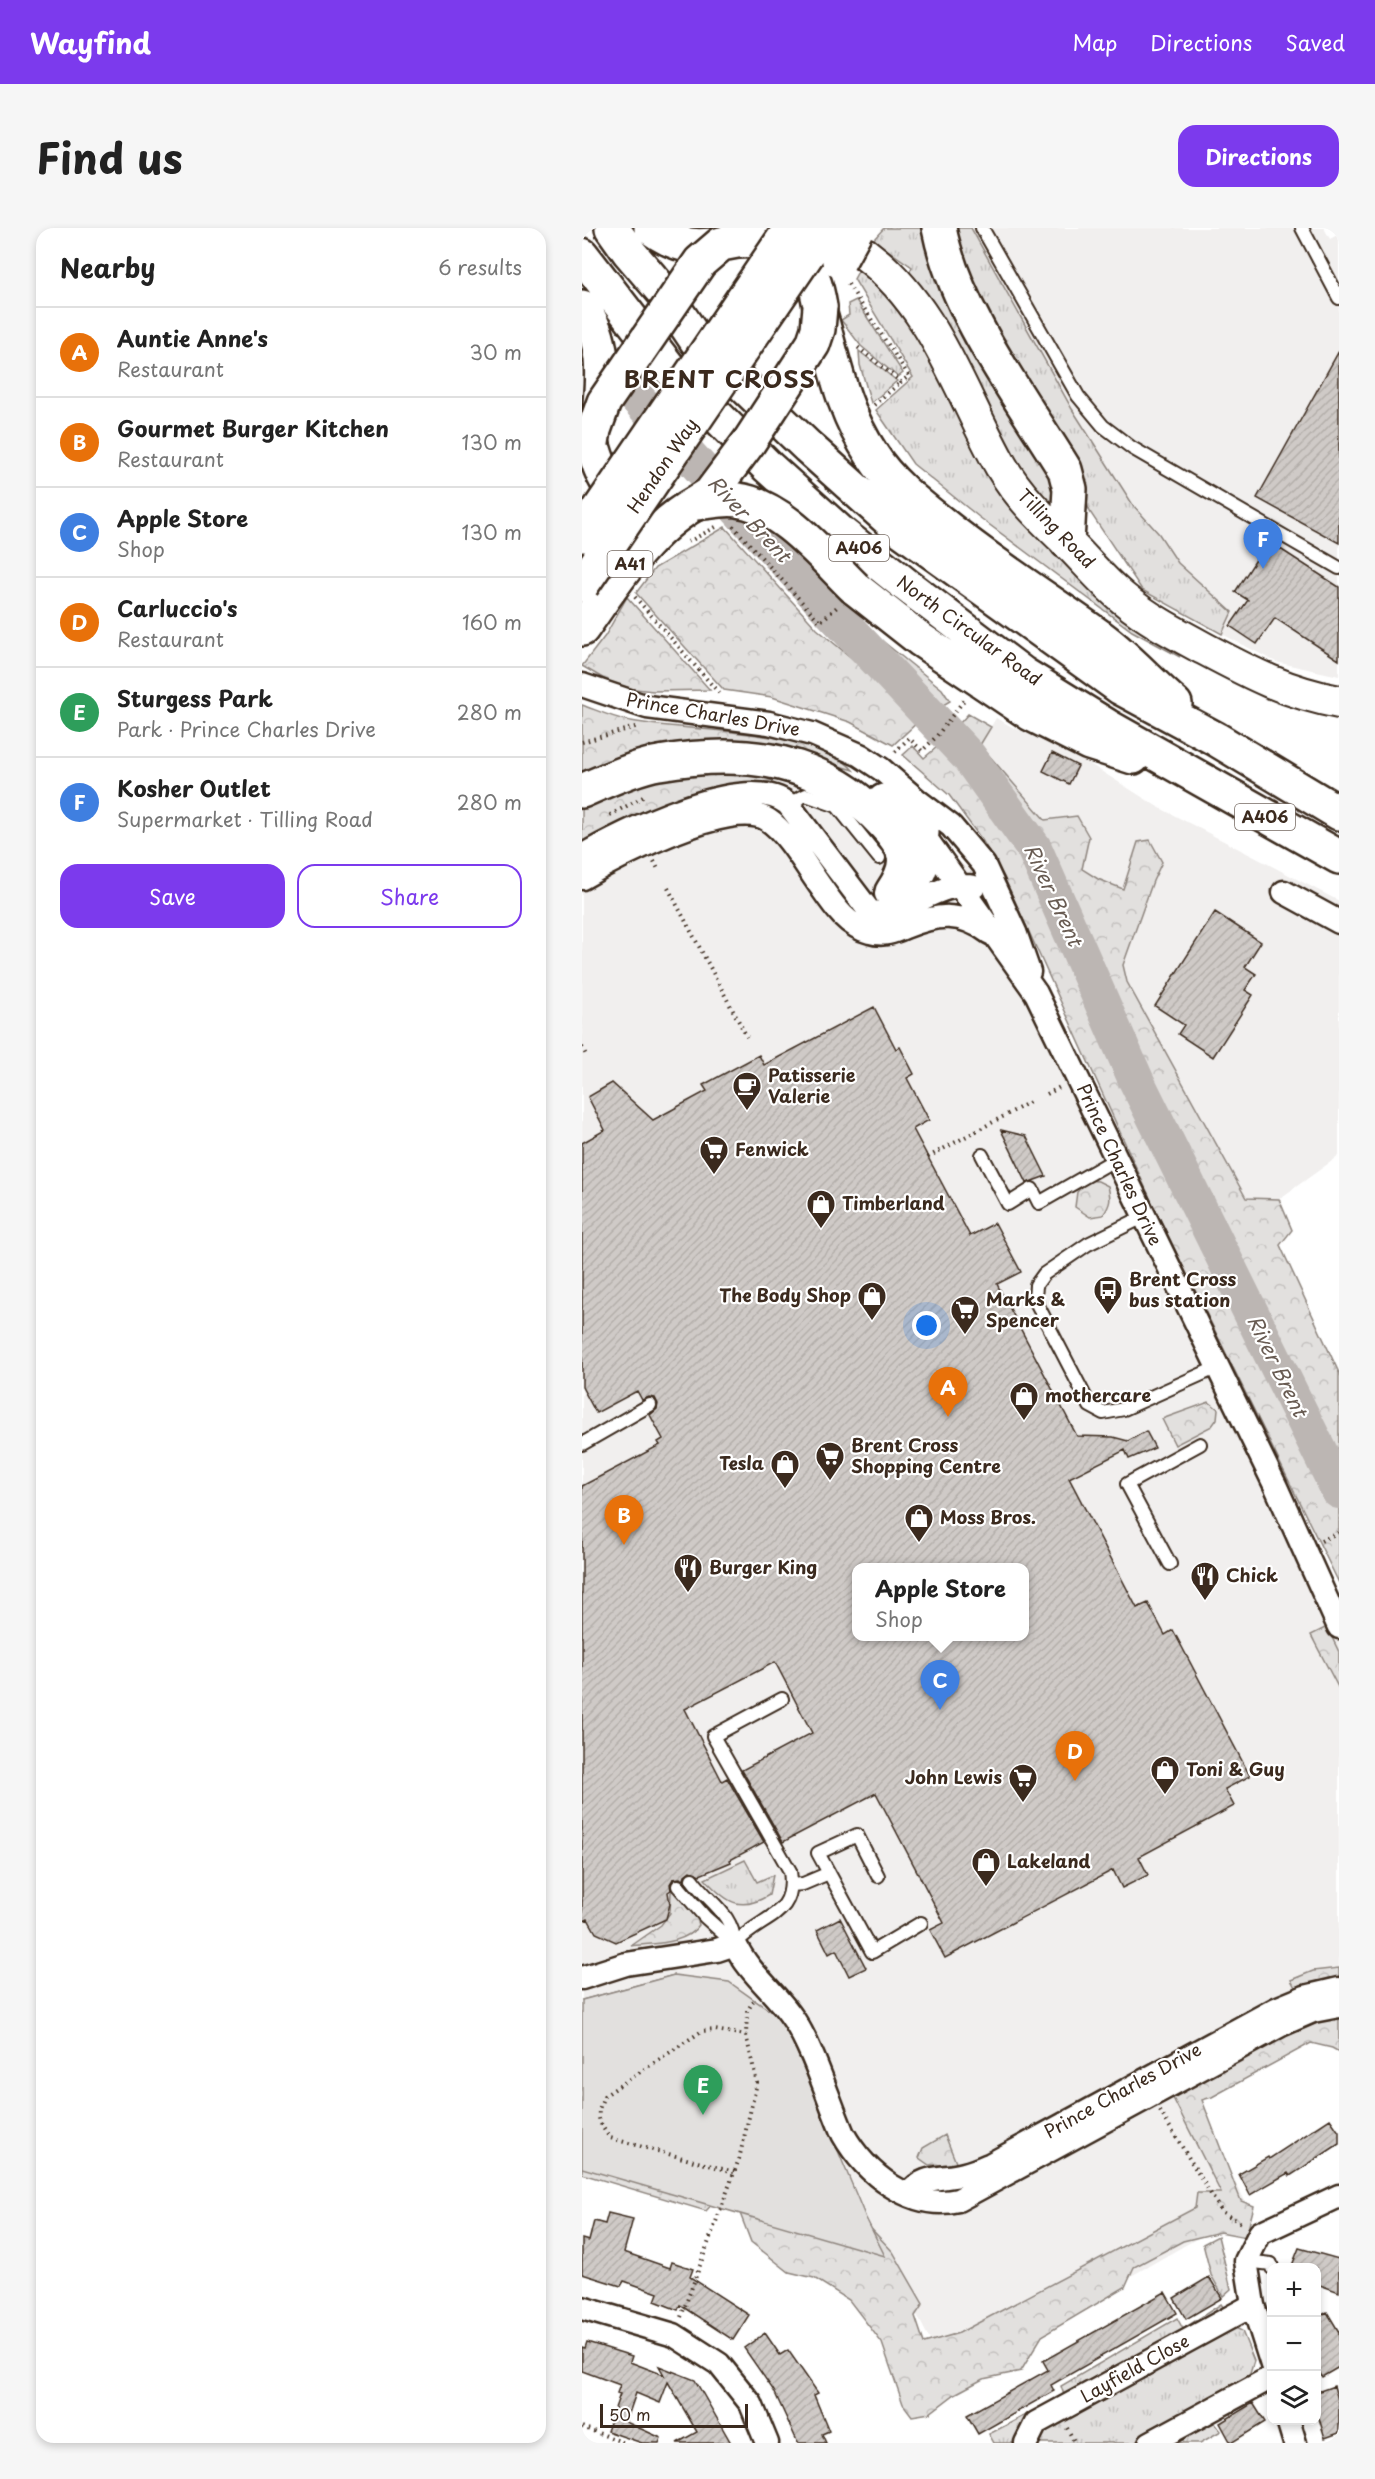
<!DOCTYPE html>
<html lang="en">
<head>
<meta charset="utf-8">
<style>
	body { margin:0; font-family:"Playpen Sans",sans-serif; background:#f6f6f6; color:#222 }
	.controls { position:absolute; right:18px; bottom:18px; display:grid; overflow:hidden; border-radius:12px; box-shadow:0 3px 9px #0003 }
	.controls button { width:54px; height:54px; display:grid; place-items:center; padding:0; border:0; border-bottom:2px solid #e0e0e0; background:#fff; color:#222; font:30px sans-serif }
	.scale { position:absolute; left:18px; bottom:15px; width:148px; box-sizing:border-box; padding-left:6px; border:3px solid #3b2a1e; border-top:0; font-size:16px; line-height:21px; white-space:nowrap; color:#3b2a1e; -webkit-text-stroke:4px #fff; paint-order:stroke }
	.you { position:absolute; left:345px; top:1098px; width:21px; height:21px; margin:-15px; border:4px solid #fff; border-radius:50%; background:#1a73e8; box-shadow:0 0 0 9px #1a73e833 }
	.badge { display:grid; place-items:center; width:39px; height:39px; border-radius:50%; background:#7c3aed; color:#fff; font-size:20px; font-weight:700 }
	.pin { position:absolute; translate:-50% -50px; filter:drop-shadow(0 2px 3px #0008) }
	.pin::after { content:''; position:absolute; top:32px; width:21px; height:18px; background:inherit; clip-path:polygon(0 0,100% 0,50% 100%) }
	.popup { position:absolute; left:270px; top:1335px; width:177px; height:78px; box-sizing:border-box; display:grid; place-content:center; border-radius:12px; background:#fff; filter:drop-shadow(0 2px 4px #0005); font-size:20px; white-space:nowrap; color:#767676 }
	.popup b { font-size:22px; color:#222 }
	.popup::after { content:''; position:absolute; left:50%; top:100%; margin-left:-12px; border:12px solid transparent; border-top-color:#fff }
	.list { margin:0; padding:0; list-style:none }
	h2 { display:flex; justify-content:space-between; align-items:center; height:78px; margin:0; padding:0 24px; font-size:26px }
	h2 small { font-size:20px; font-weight:400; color:#767676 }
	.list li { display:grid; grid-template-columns:39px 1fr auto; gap:18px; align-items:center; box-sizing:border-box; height:90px; padding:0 24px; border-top:2px solid #e0e0e0 }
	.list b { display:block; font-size:22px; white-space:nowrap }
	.list p { margin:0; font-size:20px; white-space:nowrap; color:#767676 }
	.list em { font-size:20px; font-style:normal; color:#767676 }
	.actions { display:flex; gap:12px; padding:18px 24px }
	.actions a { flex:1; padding:14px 0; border:2px solid #7c3aed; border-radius:18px; text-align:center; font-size:21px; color:#7c3aed }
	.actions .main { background:#7c3aed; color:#fff }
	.icon { flex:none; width:33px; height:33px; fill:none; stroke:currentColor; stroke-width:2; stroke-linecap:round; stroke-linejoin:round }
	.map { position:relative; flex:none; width:757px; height:2215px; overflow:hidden; border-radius:18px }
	header { display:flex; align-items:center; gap:36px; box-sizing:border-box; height:84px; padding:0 30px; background:#7c3aed; color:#fff }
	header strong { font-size:28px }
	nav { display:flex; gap:33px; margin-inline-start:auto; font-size:21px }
	.intro { display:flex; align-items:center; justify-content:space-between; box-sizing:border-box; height:144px; padding:0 36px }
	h1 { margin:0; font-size:42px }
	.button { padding:15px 27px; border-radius:18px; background:#7c3aed; color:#fff; font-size:21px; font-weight:700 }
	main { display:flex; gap:36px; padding:0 36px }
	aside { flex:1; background:#fff; border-radius:18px; box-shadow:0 3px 9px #0003 }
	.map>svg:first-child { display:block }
</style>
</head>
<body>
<header>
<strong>Wayfind</strong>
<nav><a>Map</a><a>Directions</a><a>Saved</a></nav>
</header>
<div class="intro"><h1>Find us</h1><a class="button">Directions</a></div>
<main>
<aside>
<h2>Nearby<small>6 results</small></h2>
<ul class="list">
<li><span class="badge" style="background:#e8710a">A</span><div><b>Auntie Anne's</b><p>Restaurant</p></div><em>30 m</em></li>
<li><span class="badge" style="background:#e8710a">B</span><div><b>Gourmet Burger Kitchen</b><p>Restaurant</p></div><em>130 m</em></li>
<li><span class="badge" style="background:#3f7fe0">C</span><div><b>Apple Store</b><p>Shop</p></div><em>130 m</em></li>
<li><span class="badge" style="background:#e8710a">D</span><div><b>Carluccio's</b><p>Restaurant</p></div><em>160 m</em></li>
<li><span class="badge" style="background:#2e9e5b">E</span><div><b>Sturgess Park</b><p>Park · Prince Charles Drive</p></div><em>280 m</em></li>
<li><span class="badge" style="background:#3f7fe0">F</span><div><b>Kosher Outlet</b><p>Supermarket · Tilling Road</p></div><em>280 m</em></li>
</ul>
<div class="actions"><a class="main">Save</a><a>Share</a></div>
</aside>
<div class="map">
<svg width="757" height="2215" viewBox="0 0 757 2215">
	<defs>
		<pattern id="grass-tufts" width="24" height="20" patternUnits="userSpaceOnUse" patternTransform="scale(1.5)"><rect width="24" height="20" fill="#e2e0de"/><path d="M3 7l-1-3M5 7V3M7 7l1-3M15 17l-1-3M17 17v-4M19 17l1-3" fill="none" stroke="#c3c0be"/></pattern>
		<pattern id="forest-crowns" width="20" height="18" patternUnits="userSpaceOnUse" patternTransform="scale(1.5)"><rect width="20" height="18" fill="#e2e0de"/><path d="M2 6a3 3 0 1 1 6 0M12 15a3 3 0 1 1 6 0" fill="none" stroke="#c3c0be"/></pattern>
		<pattern id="building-hatch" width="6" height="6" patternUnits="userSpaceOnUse" patternTransform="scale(1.5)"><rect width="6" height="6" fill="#cfcac7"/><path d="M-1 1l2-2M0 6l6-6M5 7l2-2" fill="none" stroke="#b3aeaa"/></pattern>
	</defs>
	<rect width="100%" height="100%" fill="#fff"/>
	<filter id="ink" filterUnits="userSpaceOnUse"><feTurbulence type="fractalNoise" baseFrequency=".0167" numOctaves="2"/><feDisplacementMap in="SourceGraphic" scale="12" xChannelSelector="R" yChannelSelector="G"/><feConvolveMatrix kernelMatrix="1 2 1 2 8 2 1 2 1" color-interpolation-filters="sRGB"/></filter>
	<g filter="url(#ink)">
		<path fill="#f1efee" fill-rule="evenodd" d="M389,0H742L748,11L757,6V448L694,434L640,406L650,384L596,335L577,306L551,277L490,181Z
			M414,490L432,500L484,521L576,579L757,673V928L697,971L664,970L545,754L398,517Z
			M193,542L340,605L400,651L414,709L757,1399V1788L607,1860L667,1981L368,2151L285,1990L221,1834L202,1793L92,1747L0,1772V573ZM274,1340H442V1408H274Z"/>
		<path fill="url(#grass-tufts)" stroke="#8e857e" stroke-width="1.5" d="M302,0H345L477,248L479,296L438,248L326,47L330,39L291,12Z
			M364,0H389L490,181L551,277L577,306L596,335L650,384L640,406L560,362L508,284L493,243L411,112Z
			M279,38L316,71L472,322C503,362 560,393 598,429L550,403L397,289L331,236L294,182L331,149L272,51Z
			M274,72L321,145L316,149L279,118L259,92L267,87L266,76Z
			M277,123L315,153L289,175L278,137Z
			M163,1632L175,1654L191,1647L187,1667C158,1685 144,1674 123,1651Z
			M636,2008L649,2061L641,2068L629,2047L621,2016Z
			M639,2076L644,2083L439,2215H412L407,2206L482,2167L479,2158L595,2090L601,2101Z
			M647,2097L660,2103L672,2133L666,2152L553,2215H451L459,2199Z
			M672,2171L632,2194L639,2203L618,2215H576Z"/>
		<path fill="url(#forest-crowns)" stroke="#8e857e" stroke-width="1.5" d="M143,299L235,401L285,443L296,455L338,492L311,517L268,494L190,469L142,462L54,365L73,340Z
			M45,369L128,462L71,463L36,459L0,438L23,408Z
			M293,407L360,461L368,473L349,484L314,441Z
			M0,477C14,482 29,489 44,492C100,505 233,498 271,542L202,522L0,554Z
			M386,486L409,499L398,517L463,592L495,588L507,609L500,641L516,651L541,661L556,614L568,612L580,634L571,653L541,737L545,754L664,970L697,971L710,1002L698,1017L757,1145V1237L562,847L459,618L388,527L368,506Z
			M362,513L379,532L446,623L566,900L624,1019L757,1274V1355L573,981L422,649L400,612L367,567L321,527L331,518L342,530Z
			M181,540L253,568L307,623L251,571L195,552L128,562L44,592L0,616V572L43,556Z
			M506,952L516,953L526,958C529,971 529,976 521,987L508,989L493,979L495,964Z
			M627,1174L636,1181L635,1191L630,1198L593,1217L580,1191Z
			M745,1399L757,1424V1461L729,1407Z
			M91,1662L115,1689L117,1697C103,1717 72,1715 49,1718L79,1697L88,1685L89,1664Z
			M757,1740V1752L715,1763L709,1752L731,1743Z
			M92,1747L278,1989L311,2024L341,2076L333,2088L342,2115L377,2105L613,1980L615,1965H639L588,1864L617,1847L754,1786H757V1824L750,1820L729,1815L630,1869L620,1872L659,1973L672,1978L664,2009L638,2004L601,2013L552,2039L543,2059L460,2108L439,2143L401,2151L373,2166L348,2185L330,2188L321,2176L300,2115L267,2072L232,2050L207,2044L169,2014L156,1980L0,1772Z
			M0,1905L134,1972L124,1983L0,1946Z
			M363,1907L375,1937H347L337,1930L341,1920Z"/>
		<path fill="#e2e0de" stroke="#8e857e" stroke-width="1.5" d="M92,1747L147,1754L202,1793L284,1990L303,2028L0,1940V1772Z"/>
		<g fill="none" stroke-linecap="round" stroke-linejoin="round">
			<path stroke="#bcb6b3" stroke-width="36" d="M17,128L241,375L387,529L452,620L554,852L757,1263"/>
		</g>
		<path fill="url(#building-hatch)" stroke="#3b2a1e" stroke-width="1.5" fill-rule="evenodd" d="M757,123V315L675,270Z
			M686,313L757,359V432L693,390L675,416L648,398L666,372L653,364Z
			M470,525L496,538L487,556L461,543Z
			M633,684L679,714L663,739L674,746L663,762L671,767L631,829L596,806L602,797L573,778Z
			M292,779L314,821L318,819L332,846L325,850L347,892L331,901L388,1008L413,995L439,1044L415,1056L495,1208L531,1209L546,1213L564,1203L573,1220L547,1231L543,1222L487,1250L555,1380L566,1375L583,1407L591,1402L668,1548L643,1561L652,1578L557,1629L566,1647L540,1660L531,1642L363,1730L348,1702L362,1695L294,1565L201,1614L160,1542L230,1505L193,1434L103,1481L140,1553L145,1550L182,1614L148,1632L149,1634L118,1647L108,1643L103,1647L102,1652L98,1650L91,1651L88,1656L89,1662L86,1664L88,1676L84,1691L34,1714L14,1705L6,1691L0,1694V1258L78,1217L76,1214L81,1211L68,1187L75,1181L76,1176L73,1170L67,1169L60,1172L55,1163L14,1185L0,1159V915L23,902L6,869L30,855L71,892L125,863L121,857L177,827L182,837ZM274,1340H442V1408H274Z
			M419,902L444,908L464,948L445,955Z
			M258,1690L284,1740L267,1748L254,1722L247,1726L235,1702Z
			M748,1891L757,1904V1916L708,1948L706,1945L668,1967L657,1946L686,1929L687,1931Z
			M26,1985L51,1991L42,2024L88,2040L90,2034L111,2041L108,2049L167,2087L151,2112L98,2077L96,2082L73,2073L76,2065L42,2053L39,2058L0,2046V2011L7,2013L12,1993L23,1996Z
			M717,2020L757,2031V2064L735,2056V2040H709Z
			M627,2049L640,2070L604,2091L592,2070Z
			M583,2064L595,2085L469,2157L472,2163L396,2206L385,2187L466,2142L461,2133Z
			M745,2084L757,2104V2139L740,2149L735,2139V2090Z
			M183,2105L198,2127L206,2122L236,2165L232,2167L247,2203L240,2206L244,2215H216L192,2163L162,2120Z
			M5,2114L50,2128L48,2134L82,2147L77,2138L113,2152L149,2215H95L115,2204L86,2154L78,2175L54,2165L44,2194L79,2210L77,2215H60L25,2203L38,2166L35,2165L38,2157L0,2143V2119L3,2120Z
			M752,2158L757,2175V2205L743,2210L735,2184V2164Z
			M671,2175L683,2194L649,2215L638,2195Z"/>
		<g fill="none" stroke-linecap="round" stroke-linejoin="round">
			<g stroke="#3b2a1e" stroke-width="16">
				<path id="lane" d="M400,0L496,168L521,198L550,220L757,340
					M720,0L757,70
					M206,576L224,567L255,578L297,630
					M400,927L426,976L450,961L457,975L534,931
					M561,989L506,1016L462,1046L454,1057L453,1072L508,1178L521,1185L542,1181L636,1139
					M0,1216L68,1177
					M588,1336L545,1256L618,1216
					M247,1645L290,1724L339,1695
					M110,1651C127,1675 150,1684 153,1716
					M210,1657L221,1656L247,1645L236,1625L275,1607L296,1648
					M96,1658L123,1689L153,1716
					M153,1716C179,1687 215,1690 208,1643L131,1508L200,1471
					M664,2033L689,2036L690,2040"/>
			</g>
			<g stroke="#3b2a1e" stroke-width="27">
				<path id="street" d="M0,457L65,479L187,495L230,506L278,527L299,541L336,573L369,598L402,637L433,704L447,744
					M336,573L340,605L454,765L694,1259L757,1399
					M0,628C41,604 164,542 206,576L288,684C325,690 355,651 392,659
					M0,650C34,630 150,568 186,592C206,605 225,640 239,659C252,678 265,698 288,704C301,708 312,704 323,699C356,686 378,683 408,705
					M702,664L757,694
					M304,666C339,654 347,654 346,613
					M0,1750L44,1736L135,1722L153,1716C167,1746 194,1764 212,1792C232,1823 246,1871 261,1906C283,1945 329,1983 376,1972L701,1796L731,1783L757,1778
					M327,1966C341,1946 361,1952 382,1946C392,1944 400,1940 409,1936L694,1781L723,1769L757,1761
					M0,2080L92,2107L137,2136L169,2176L185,2215
					M690,2137L671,2077L664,2033L678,2005L757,1968
					M706,2192L713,2215
					M444,2215L454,2195L671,2077
					M568,2215L690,2149"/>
			</g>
			<g stroke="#3b2a1e" stroke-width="36">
				<path id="secondary" d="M283,26C353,78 378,165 419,238C437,269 462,292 487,316C505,334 522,355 542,371C566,391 595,406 623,421C670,446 704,464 757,474"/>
			</g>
			<g stroke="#3b2a1e" stroke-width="38">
				<path id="highway" d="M30,0L47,24L83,66L114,112L226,219L314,298L539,460L634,511L757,585
					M69,0C94,18 109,20 139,16
					M357,0C373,83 439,170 483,242L488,261L485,314
					M155,13C209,9 230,27 238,79
					M0,27L88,141L186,239L260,306L324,357L441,446L525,498L757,629
					M0,79C24,111 21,149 17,187
					M238,86C253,138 260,181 290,227C307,254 334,275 358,294C408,335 462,369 514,406C543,426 566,453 593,476
					M10,215C17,238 26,270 53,276
					M273,360L339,412L449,486L507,515L551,529
					M0,401C31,357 65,302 114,275
					M0,563C20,554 56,538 77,535C163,520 242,530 303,597C326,622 329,636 310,664
					M302,573L321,586L340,605"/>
			</g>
			<path stroke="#3b2a1e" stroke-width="4" stroke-dasharray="1.5 4.5" stroke-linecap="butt" d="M266,56L327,148L319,154L273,117
				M292,177L319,154
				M151,298L238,394L256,378
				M106,314L134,299
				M53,369L137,465
				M0,514L57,498
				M313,524L327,510L340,523L354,509L382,472
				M28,587L63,568
				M72,633L77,643
				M86,660L165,809
				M0,819L5,829
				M465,866L478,859
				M346,929L450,873
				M739,1313L757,1304
				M578,1883L640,1984L661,1996
				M152,1944L28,1910C16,1893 13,1888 22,1868L120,1803L133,1802L164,1807
				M99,2089L157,1931L175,1855L164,1807L165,1784L171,1773
				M0,2199L43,2215
				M485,2200L493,2215"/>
			<use href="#lane" stroke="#fff" stroke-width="12"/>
			<use href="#street" stroke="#fff" stroke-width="22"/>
			<use href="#secondary" stroke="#fff" stroke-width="32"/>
			<use href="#highway" stroke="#fff" stroke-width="33"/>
			<g stroke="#3b2a1e" stroke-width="38" stroke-linecap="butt">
				<path id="highway-bridge" d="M257,33L274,2
					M10,215L12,202L22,174L118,34L139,16L155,13
					M114,275L128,266L167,214L231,116L236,101L238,79
					M114,275C127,274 142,270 155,272C200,277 242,330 273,360
					M0,307L209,0
					M0,357L243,0"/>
			</g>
			<use href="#highway-bridge" stroke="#fff" stroke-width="33"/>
		</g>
	</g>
	<defs>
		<g id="cafe-pin" transform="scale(1.5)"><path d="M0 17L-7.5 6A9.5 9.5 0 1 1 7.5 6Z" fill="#3b2a1e" stroke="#fff"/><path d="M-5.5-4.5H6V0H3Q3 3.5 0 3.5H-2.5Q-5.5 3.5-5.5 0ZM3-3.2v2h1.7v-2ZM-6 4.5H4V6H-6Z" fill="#fff"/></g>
		<g id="supermarket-pin" transform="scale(1.5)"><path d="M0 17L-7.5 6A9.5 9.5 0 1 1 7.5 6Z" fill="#3b2a1e" stroke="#fff"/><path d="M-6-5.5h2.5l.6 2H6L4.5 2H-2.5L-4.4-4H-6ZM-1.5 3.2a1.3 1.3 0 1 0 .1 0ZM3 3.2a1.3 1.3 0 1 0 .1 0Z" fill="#fff"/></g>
		<g id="shop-pin" transform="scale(1.5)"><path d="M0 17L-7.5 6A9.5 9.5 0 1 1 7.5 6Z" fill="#3b2a1e" stroke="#fff"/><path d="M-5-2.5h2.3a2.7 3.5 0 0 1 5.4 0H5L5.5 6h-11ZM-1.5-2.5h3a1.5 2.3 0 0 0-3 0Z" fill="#fff"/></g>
		<g id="bus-pin" transform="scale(1.5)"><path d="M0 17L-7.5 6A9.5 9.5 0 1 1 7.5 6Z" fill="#3b2a1e" stroke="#fff"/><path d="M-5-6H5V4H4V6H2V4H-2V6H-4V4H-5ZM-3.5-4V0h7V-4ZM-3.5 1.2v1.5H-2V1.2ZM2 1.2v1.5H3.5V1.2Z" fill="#fff"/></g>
		<g id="restaurant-pin" transform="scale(1.5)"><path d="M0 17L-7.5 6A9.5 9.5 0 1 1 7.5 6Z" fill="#3b2a1e" stroke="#fff"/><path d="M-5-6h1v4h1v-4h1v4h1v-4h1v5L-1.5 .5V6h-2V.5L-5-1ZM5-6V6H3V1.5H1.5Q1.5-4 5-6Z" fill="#fff"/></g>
	</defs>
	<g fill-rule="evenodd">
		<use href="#cafe-pin" x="165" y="858"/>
		<use href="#supermarket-pin" x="132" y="922"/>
		<use href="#shop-pin" x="239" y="976"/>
		<use href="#bus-pin" x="526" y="1062"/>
		<use href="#shop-pin" x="290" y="1068"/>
		<use href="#supermarket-pin" x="383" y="1082"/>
		<use href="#shop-pin" x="442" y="1168"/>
		<use href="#supermarket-pin" x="248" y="1228"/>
		<use href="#shop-pin" x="203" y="1236"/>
		<use href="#shop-pin" x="337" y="1290"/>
		<use href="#restaurant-pin" x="106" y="1340"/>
		<use href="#restaurant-pin" x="623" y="1348"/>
		<use href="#shop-pin" x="583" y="1542"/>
		<use href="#supermarket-pin" x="441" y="1550"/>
		<use href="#shop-pin" x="404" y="1634"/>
	</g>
	<g text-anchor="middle" stroke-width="4.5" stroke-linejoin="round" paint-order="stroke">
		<g fill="#fff" stroke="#766a62" stroke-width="1.5">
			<rect x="247" y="307" width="60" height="26" rx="4.5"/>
			<rect x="25.5" y="323" width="45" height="26" rx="4.5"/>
			<rect x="653" y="576" width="60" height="26" rx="4.5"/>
		</g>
		<g font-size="16" font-weight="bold" fill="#3b2a1e">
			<text x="277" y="326">A406</text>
			<text x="48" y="342">A41</text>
			<text x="683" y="595">A406</text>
		</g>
		<g font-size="18" fill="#3b2a1e" stroke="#fff">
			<text transform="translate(81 238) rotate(-56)" y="6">Hendon Way</text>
			<text transform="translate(474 301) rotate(46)" y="6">Tilling Road</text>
			<text transform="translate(387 403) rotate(36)" y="6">North Circular Road</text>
			<text transform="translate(131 487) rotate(10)" y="6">Prince Charles Drive</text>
			<text transform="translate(537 937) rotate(65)" y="6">Prince Charles Drive</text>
			<text transform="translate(541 1863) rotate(-29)" y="6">Prince Charles Drive</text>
			<text transform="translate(553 2141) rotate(-29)" y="6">Layfield Close</text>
		</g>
		<g font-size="18" font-weight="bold" fill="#3b2a1e" stroke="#fff" text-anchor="start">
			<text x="186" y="854">Patisserie<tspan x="186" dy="21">Valerie</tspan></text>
			<text x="153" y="928">Fenwick</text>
			<text x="260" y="982">Timberland</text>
			<text x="547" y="1058">Brent Cross<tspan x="547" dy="21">bus station</tspan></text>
			<text x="269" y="1074" text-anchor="end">The Body Shop</text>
			<text x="404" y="1078">Marks &amp;<tspan x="404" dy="21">Spencer</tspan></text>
			<text x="463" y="1174">mothercare</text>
			<text x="269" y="1224">Brent Cross<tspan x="269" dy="21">Shopping Centre</tspan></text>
			<text x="182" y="1242" text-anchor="end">Tesla</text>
			<text x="358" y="1296">Moss Bros.</text>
			<text x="127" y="1346">Burger King</text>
			<text x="644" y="1354">Chick</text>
			<text x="604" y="1548">Toni &amp; Guy</text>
			<text x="420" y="1556" text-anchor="end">John Lewis</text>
			<text x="425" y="1640">Lakeland</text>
		</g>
		<g font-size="20" font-style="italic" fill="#685b52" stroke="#fff">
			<text transform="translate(167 291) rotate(47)" y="7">River Brent</text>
			<text transform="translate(471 667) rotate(65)" y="7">River Brent</text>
			<text transform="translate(695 1138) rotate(64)" y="7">River Brent</text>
		</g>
		<g font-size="24" font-weight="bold" letter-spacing="1.5" fill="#3b2a1e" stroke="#fff">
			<text x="138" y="160">BRENT CROSS</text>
		</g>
	</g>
</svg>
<div class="controls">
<button>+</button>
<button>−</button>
<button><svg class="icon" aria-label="layers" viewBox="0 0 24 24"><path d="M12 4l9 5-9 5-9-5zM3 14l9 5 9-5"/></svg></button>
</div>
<div class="scale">50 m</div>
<div class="you"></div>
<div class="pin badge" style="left:366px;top:1189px;background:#e8710a">A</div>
<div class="pin badge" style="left:42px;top:1317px;background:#e8710a">B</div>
<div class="pin badge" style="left:358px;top:1482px;background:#3f7fe0">C</div>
<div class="popup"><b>Apple Store</b>Shop</div>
<div class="pin badge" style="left:493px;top:1553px;background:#e8710a">D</div>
<div class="pin badge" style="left:121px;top:1887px;background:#2e9e5b">E</div>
<div class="pin badge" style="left:681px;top:341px;background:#3f7fe0">F</div>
</div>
</main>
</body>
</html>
